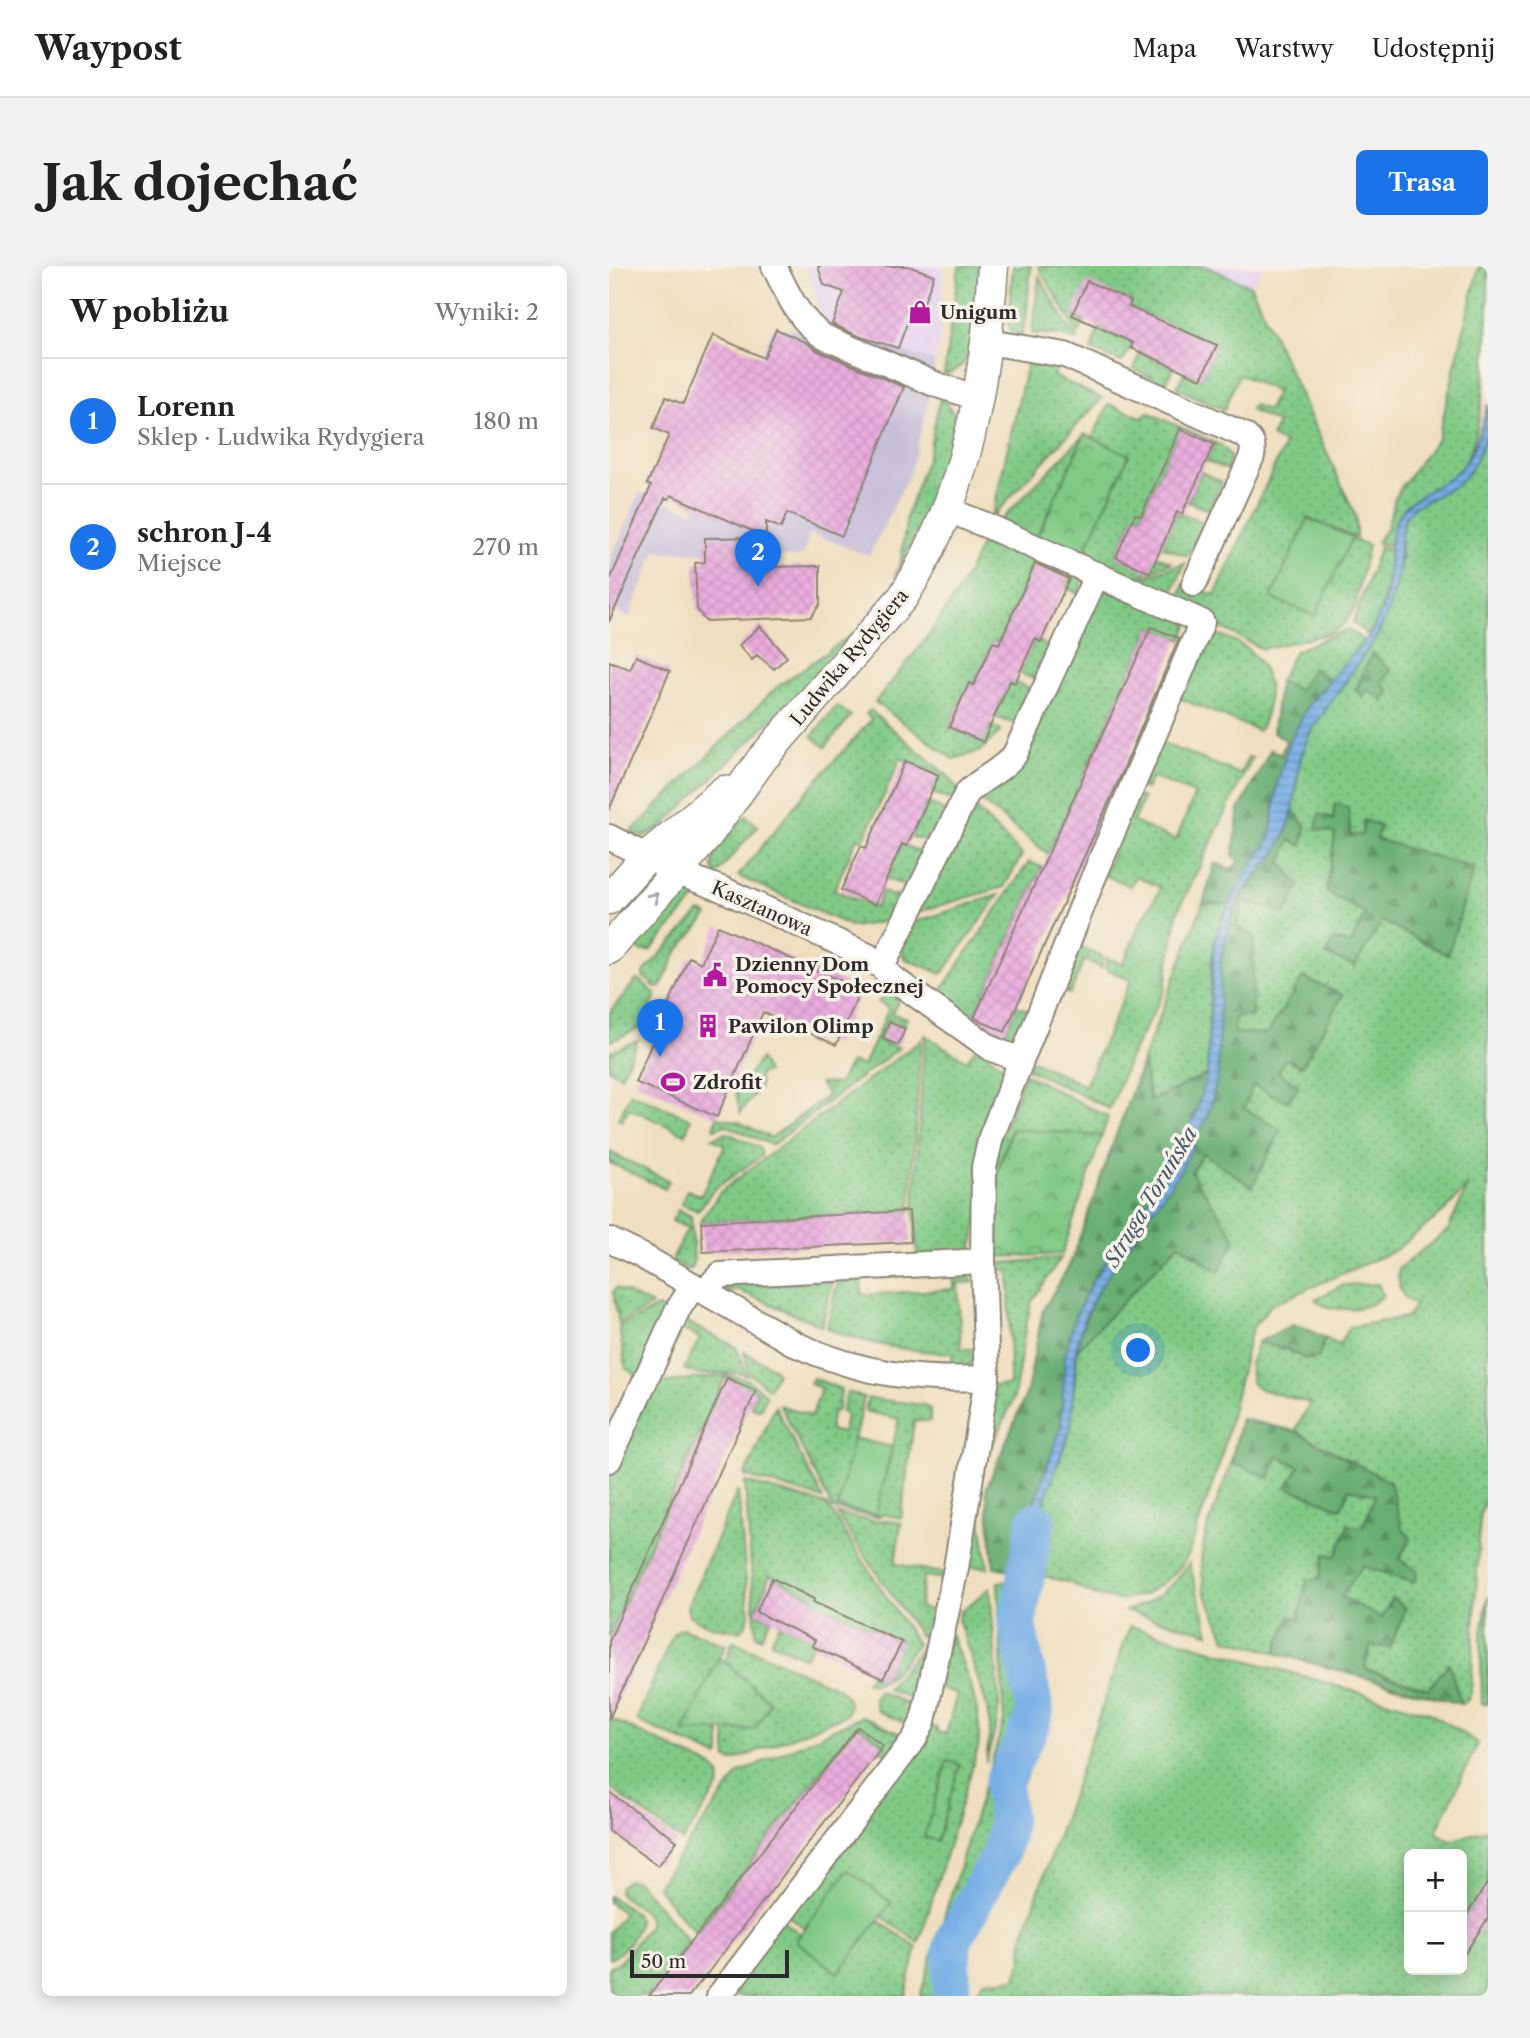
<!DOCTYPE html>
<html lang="pl">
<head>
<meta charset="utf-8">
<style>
	body { margin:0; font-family:"Libre Caslon Text",serif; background:#f2f2f2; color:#222 }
	.controls { position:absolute; right:21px; bottom:21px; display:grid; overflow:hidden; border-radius:10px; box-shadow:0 4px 18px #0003 }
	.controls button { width:63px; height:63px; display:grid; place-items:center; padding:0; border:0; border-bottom:2px solid #e0e0e0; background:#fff; color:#222; font:35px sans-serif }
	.scale { position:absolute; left:21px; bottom:18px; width:159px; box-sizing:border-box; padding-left:7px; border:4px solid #2b2b2b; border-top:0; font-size:19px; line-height:24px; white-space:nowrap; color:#2b2b2b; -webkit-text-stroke:5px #f7f3e8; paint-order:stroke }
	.you { position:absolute; left:530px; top:1085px; width:24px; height:24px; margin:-18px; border:5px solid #fff; border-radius:50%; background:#1a73e8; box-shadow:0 0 0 10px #1a73e833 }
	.badge { display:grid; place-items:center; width:46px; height:46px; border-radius:50%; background:#1a73e8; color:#fff; font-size:23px; font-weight:700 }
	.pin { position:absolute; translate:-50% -58px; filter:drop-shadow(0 2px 4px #0008) }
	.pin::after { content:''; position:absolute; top:37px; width:24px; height:21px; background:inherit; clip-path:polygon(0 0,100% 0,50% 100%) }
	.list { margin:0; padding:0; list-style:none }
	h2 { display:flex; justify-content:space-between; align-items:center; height:91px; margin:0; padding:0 28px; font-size:30px }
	h2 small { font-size:23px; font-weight:400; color:#767676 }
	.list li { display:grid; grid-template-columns:46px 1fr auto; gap:21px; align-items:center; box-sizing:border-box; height:126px; padding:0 28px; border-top:2px solid #e0e0e0 }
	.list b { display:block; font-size:26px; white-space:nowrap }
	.list p { margin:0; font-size:23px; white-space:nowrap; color:#767676 }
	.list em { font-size:23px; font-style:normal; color:#767676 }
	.map { position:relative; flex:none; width:879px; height:1730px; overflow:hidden; border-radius:10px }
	header { display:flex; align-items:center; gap:42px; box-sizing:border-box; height:98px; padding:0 35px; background:#fff; border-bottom:2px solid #e0e0e0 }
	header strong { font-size:33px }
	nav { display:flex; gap:38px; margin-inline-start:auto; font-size:24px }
	.intro { display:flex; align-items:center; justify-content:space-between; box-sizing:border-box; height:168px; padding:0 42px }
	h1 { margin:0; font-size:49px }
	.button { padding:18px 32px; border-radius:10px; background:#1a73e8; color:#fff; font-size:24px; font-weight:700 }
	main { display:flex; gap:42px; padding:0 42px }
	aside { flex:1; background:#fff; border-radius:10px; box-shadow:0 4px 18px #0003 }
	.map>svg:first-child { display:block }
</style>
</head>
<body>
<header>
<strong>Waypost</strong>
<nav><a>Mapa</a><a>Warstwy</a><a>Udostępnij</a></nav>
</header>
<div class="intro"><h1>Jak dojechać</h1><a class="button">Trasa</a></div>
<main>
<aside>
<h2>W pobliżu<small>Wyniki: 2</small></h2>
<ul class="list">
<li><span class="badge">1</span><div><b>Lorenn</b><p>Sklep · Ludwika Rydygiera</p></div><em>180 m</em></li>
<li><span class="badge">2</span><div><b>schron J-4</b><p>Miejsce</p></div><em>270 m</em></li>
</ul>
</aside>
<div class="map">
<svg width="879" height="1730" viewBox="0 0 879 1730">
	<defs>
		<pattern id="grass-dots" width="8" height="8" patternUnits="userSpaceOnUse" patternTransform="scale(1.75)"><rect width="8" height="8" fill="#81ca86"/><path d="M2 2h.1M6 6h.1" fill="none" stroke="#6aa46e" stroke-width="1.8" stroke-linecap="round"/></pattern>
		<pattern id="forest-firs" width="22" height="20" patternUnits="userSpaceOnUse" patternTransform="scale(1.75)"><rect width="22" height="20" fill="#68ae73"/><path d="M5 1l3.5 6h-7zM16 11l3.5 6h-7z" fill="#568e5f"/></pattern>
		<pattern id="park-crowns" width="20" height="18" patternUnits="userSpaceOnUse" patternTransform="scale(1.75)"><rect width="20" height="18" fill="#81ca86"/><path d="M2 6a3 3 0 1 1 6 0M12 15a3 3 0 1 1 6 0" fill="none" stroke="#6aa46e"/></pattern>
		<pattern id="water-rules" width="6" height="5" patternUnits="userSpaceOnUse" patternTransform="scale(1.75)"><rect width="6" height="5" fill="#77afe6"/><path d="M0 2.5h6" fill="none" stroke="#628fbb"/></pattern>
		<pattern id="building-cross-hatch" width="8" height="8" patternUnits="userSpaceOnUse" patternTransform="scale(1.75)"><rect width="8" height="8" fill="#eaacde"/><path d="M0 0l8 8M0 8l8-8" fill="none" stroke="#c994bf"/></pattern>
	</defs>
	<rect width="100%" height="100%" fill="#f7f3e8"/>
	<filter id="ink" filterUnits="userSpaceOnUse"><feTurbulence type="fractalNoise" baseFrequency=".0143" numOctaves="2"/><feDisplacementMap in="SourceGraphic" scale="14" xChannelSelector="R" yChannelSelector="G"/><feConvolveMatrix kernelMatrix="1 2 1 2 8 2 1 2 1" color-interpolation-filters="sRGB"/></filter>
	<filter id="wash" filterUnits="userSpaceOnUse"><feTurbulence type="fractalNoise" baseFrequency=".00686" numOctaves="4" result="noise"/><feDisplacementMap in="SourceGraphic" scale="28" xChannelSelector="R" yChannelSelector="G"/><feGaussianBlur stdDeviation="1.57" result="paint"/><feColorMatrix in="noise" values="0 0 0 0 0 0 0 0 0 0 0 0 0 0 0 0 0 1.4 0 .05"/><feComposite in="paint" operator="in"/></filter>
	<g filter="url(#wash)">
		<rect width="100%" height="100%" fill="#efdfc0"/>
		<path fill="#e5d3f1" d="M197,0H335L331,68L326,95L218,65Z
			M596,0H653L642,20Z"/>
		<path fill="#c7c0d9" d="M164,63L218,65L326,95L320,134L301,207L260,290L201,267L193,291L47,285L20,351L0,342V296L31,227L84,246Z"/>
		<path fill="url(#grass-dots)" stroke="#567a58" stroke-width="2" fill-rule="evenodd" d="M350,0H371C368,24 367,67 360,88C356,99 345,107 335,108Z
			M404,0H422L417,54L412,71L403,66L399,57Z
			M429,0H596L642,20L747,251V272L699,252L706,350L741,273L759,279L746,340C740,353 734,360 722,367L653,383L568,338L575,318L606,329L676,178L662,171L669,157L641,144L644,139L659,144L668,126L630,108L615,144L568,122L575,106L592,113L607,79L520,41L522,35L463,49L475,55L469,67Z
			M870,0H879C879,54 879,154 856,197C842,215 818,226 799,238C788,251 785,263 782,280L768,276L778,262L786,232L793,220L829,172Z
			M430,10L457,57L469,72L467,75L453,69L423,67Z
			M490,61L524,77L513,96L482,84Z
			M531,86L565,102L556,118L525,103Z
			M420,89L450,98L444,110L493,132L383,251Z
			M331,132C338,137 345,144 345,154C346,164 342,175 339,185C326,230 308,270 286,311L292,295L298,249L320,186Z
			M500,138L534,152L538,146L613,180L621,190L619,204L597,195L605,178L571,163L532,250L526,248L507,291L539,304L548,290L563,297L520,314L472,292L520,189L483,172Z
			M879,166V1226L871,1249L862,1426L859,1434L852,1438L617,1373L595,1325L592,1295L597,1266L622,1197L632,1153L686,1165L701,1137L654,1124L643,1118L641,1098L649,1076L680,1084L696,1093L709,1092L716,1072L730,1079L740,1061L799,1051L806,1038C790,1032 789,1018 789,1003L839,964L859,919L836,945L785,985L662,1039L645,1060L640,1073L612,1193L579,1289L572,1300L562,1311L537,1328L510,1334L485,1329L462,1317L422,1307L434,1238L462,1162L470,1068L597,854L617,667L684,544L691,494L700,468L766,373L775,356L792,297V268L796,252L805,241L848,219L864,201Z
			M476,168L427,273L389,257Z
			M592,206L613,216L599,244L579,236Z
			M568,246L596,257L579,290L552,280Z
			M377,267L473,307L471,329L456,321L463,306L429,291L390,378L384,376L365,419L360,418L340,461L373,476L382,459L392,465L371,485L344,493L266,436C313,379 349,337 377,267Z
			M771,280L781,285C779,316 776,342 760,370L744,357Z
			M576,297L560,334L521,316Z
			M491,322L580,356L573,374L542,361L439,588L366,530L409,502Z
			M739,363L755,375L721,415L704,402L690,424L670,416L686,385Z
			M247,366L214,403L52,562L35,570L21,567L168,421Z
			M604,368C654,378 673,419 650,465L570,432L600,369Z
			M426,373L444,383L430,415L410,407Z
			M401,415L423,423L407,458L385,451Z
			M228,440L242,450L216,481L203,470Z
			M261,444L341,512L349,524L345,533H338L322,526L329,508L292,492L254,575L248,572L225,624L267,642L273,625L286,631L287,628L297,639L290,653L244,661L129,610L192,532L263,453L257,448Z
			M550,476L631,508L639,491L643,492L569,645L555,726L519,795L501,843L417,802L422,794L476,820L522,714L497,703V692L514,698L531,658L552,622L528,610L521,620L495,609L527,529L534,532L524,556L567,574L586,528L543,511L537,523L531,521Z
			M318,537L338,546L323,576L302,571Z
			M364,540L413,589L395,621L305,647Z
			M137,550L149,560L107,609C94,589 125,564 137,550Z
			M293,578L318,589L301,621L277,613Z
			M420,596L433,601L365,751L396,766L408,740L425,746L410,775L395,778L327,732Z
			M79,623L93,625L41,685H32L25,679L71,628Z
			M390,629L333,708L295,692L293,682L303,657Z
			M594,637L621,638L610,663L603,690L598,808L541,835L534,794Z
			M91,646L99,649L68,686L52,721L47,722L34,710V707Z
			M470,680L493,690V702L475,694L461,728L449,724Z
			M27,714H32L47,729L35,760L0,776V747Z
			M277,728L290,733L283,748L298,752L294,760L280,753L270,774L290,782L163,879L117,859L105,863L108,851L130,856L162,872L219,829L211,817L229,818L242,796L254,800L280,742L269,736Z
			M316,769L358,795L367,781L394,800L396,807L363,984L308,989L305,942Z
			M29,774L12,810L0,803V786Z
			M312,774L301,945L91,956L111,926Z
			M151,793L158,806L152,807L150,812L151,821L131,847L127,826Z
			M416,808L499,851L493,870L402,863L389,905V991L382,988L383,891Z
			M22,827L82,853L76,868L20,842L13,855L9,853Z
			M118,867L149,881L152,885V890L104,924L89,945L72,938L78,924L92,930L116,879L103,872Z
			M0,886L60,915L56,923L0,896Z
			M69,944L82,950L85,994L81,1004L62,996L79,962L63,955Z
			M452,992L423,1035L417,1059L405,1131L390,1166L372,1198L386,1120L401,1119L400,1004H385L384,998Z
			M344,1005L360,1009L365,1016L349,1017L352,1083H367C366,1099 358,1102 343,1104V1087C295,1085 264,1079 218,1063L229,1013L252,1012L253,1029L345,1023Z
			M223,1015L213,1060L129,1024L119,1027L113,1020Z
			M769,1018L774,1030C770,1033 765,1037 760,1039C745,1044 717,1046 706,1033L734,1019Z
			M7,1022L42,1038L43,1039L10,1058L4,1026Z
			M49,1041L60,1047L30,1110L17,1103L10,1061Z
			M75,1055L127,1081L138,1109C114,1101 94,1115 75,1103L91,1072L73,1063L65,1080Z
			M135,1086L166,1103L168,1107L160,1123L140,1107Z
			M119,1109L139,1114L158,1129L151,1143L142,1141L148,1125L116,1111L0,1371V1211L42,1118Z
			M204,1112L232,1123L229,1145H224L220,1164L234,1167L237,1148L233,1146L238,1126L255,1131L230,1241L267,1248L290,1153L256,1145L259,1132L315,1139L321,1143V1155H305L292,1252L274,1248L268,1251L224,1243L171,1139L203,1150L212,1122L201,1118Z
			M166,1140L214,1233L136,1210Z
			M136,1216L218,1239L308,1378C296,1392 278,1424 257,1416L262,1407L275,1413L292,1375L204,1336L205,1332L161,1309L146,1347L162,1353L152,1372L147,1369Z
			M129,1224L140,1350L137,1359L131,1365C113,1363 95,1360 80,1349L78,1341Z
			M370,1242L379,1302L359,1300Z
			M228,1248L265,1255L276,1254L292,1257L286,1298L334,1307L336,1313L315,1310L310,1342L327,1345L329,1357L316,1371L310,1369Z
			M580,1297L600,1367L517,1345C548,1334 561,1323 580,1297Z
			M405,1315L402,1363L421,1431L418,1456L397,1500L390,1525L389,1573L381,1597L342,1670L336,1700L335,1728L334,1730H311L395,1455L389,1316Z
			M381,1322L390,1438L387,1461L377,1496L381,1461L377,1437L349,1353L351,1346Z
			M879,1330V1438H873L872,1373Z
			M171,1357L206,1374L196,1392L162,1376Z
			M521,1360L821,1447L869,1477L827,1566L841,1575L879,1563V1730H366L375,1715L406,1713L413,1697L414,1671ZM800,1588H853V1704H800Z
			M73,1362L117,1379L75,1465H111V1489L109,1491L31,1456L28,1453L64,1368Z
			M341,1366C355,1404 375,1441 369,1482L310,1677L272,1650L282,1636L239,1605L196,1662L178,1649L317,1458L328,1462V1466L337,1468L348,1428L329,1421Z
			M124,1375L229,1422C239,1430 243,1436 237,1449L124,1495L118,1493L116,1464L146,1463L161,1436L116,1396Z
			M313,1381L322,1390L310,1436L278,1423Z
			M269,1425L305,1441L307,1443L301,1456L295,1457L268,1445L265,1433Z
			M253,1450L291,1468L282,1489L272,1485L276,1479L248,1459L88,1666L76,1656L48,1620L130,1507Z
			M0,1452L104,1501C110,1507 113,1513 109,1522L73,1575L0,1521Z
			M19,1614L29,1616L80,1676L38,1730H0V1701L10,1697L40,1660C43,1646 23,1638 12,1630L10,1625L11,1620Z
			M0,1630C21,1644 41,1648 21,1675C14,1683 10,1690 0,1693V1667L15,1647L0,1636Z
			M173,1654L192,1668L187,1674L229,1707L269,1654L308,1682L296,1730H250L243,1728L241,1730H120Z"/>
		<path fill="url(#forest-firs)" stroke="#4a6c4f" stroke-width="2" d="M763,387L782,404L773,418L781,425L775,435L758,423L755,432L747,424Z
			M704,402L721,415L700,438L680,477L668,519L662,569L656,582L640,601L621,638L594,637L606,597L621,603L631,596L624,590L630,544L662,483L672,489L677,474L664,466L670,416L690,424Z
			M726,537L739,541L742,569H753L755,554L771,560L767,573L865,602L839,689L773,655L746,700L717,689L725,674L742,678L756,647L717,626L726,567L707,563L710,548L724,553Z
			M684,544L697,562L693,580L681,574L672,597L691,619L676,648L635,635L627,661L645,670L643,750L626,751L625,767L658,768L694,711L734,729L693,800L676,793L669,806L690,820L679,836L644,819L635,842L672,864L643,921L594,887L582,906L627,973L609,1006L570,978L468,1084C483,1001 560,936 595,858C621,798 602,731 616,669C624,635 643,618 663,592C674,578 679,561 684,544Z
			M534,794L541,835L598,808L586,850L564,899L484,1014L466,1051L456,1090L452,1161L424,1241L413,1306L385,1301L377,1223L418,1126L434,1044L461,998Z
			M683,1059L694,1061L716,1072L709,1092L696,1093L680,1084L649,1076Z
			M632,1153L686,1165L781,1216L793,1262L802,1272L790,1293L809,1305L805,1317L754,1300L732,1331L773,1352L783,1332L797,1342L781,1382L762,1379L756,1403L819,1423L840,1397L852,1438L666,1387L681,1350L690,1353L698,1313H710L716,1288L727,1290L739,1259L754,1261L766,1229L740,1223L732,1243L678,1221L690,1201L669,1190L660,1212L622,1196Z"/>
		<path fill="url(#park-crowns)" stroke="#567a58" stroke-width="2" d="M476,168L520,189L472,293L427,273Z
			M403,863L493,870L453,988L389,991V905Z
			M110,1391L161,1436L146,1463L74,1466Z
			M338,1495L351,1499L328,1575L315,1571Z"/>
		<path fill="#81ca86" stroke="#567a58" stroke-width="2" d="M699,252L743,271L706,350L662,332Z
			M244,1172L283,1181L267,1249L229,1241Z
			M239,1604L282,1637L229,1707L187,1675Z"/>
		<path fill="url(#water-rules)" stroke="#516d88" stroke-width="2" d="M879,138V166L864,201L848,219L805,241L796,252L792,268L789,315L775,356L766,373L700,468L691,494L684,544L677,568L664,591L633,627L624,647L612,690L609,808L604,831L597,854L573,902L489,1024L475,1053L467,1084L462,1162L434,1238L421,1307L413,1306L424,1241L452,1161L456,1090L466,1051L484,1014L564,899L586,850L598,808L605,676L614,651L640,601L656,582L662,569L668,519L680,477L700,438L760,370C768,355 777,338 779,320C781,298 778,271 789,251C800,231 822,225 840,212C865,195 871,165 879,138Z"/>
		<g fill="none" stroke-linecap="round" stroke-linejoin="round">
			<path stroke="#77afe6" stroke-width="38" d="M342,1730L343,1682L346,1671L391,1588L396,1571L398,1555L394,1517L421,1461L426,1445L408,1358L427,1255"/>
		</g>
		<g id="blocks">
			<path fill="url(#building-cross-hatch)" d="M209,0H299L325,9L309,52L301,49L289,82L252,71L223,58L235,26L215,19Z
				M478,15L522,35L520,41L608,79L592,113L522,82L524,77L463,49Z
				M167,63L198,77L209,85L295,121L233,270L178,247L172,262L157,256V301L211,300V338L202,351L96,355L88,343L86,297L96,296V272L157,271L62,229L60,233L56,232L0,356V316L42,220L38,218L60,169L44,162L57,131L74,138L104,69L155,92Z
				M571,163L605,178L573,248L568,246L541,307L507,291L526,248L532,250Z
				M426,297L460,313L432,376L426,373L406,417L401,415L374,476L340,461L360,417L365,419L384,376L390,378Z
				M151,360L178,391L165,403L148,389L143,394L130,379Z
				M542,361L570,372L512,509L396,766L365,752Z
				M27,390L61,405L0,544V395L21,403Z
				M296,495L330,509L298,580L293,578L266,639L232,624L252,580L257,582Z
				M109,660L252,724L227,779L154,746L108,851L26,816L80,691L92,697Z
				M280,756L296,763L289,779L273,773Z
				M300,945L302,976L94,986L92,956Z
				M118,1112L147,1125L0,1453V1375Z
				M163,1312L205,1333L204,1336L293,1376L274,1413L203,1380L206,1374L147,1346Z
				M249,1461L274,1480L101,1704L80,1730H40Z
				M0,1526L68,1575L49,1600L0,1565Z
				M879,1616V1652L853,1692V1656Z"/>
		</g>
	</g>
	<g filter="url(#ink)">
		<use href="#blocks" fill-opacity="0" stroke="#8d8576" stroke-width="2"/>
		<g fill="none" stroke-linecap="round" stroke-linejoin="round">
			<g stroke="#8d8576" stroke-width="28">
				<path id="minor" d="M165,0C178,26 189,54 215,71L328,119L369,132
					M379,76L456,89L635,169C643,175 645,179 643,190L585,318
					M339,244L379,260L593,356L483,615L382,871L375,901L374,995
					M0,571L67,606L115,624L259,690L273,701L282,711L383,783L412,794
					M273,701L358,527C374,511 393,505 406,488L488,308
					M0,974L33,990L188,1079C253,1108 307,1115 378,1112
					M95,1026L111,1009L374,995L378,1112L347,1302L314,1455L306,1472L110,1730
					M0,1194L68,1045L84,1020"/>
			</g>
			<g stroke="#8d8576" stroke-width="33">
				<path id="tertiary" d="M0,633L37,591L115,525
					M0,683L95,574L153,493L294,331C359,229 376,117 384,0"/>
			</g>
			<use href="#minor" stroke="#fff" stroke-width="24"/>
			<use href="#tertiary" stroke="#fff" stroke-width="30"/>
		</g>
		<defs><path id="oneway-chevron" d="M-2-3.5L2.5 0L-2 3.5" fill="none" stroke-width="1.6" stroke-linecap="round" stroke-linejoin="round" transform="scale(1.75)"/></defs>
		<use stroke="#a0a0a0" href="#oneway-chevron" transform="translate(45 631) rotate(-49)"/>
	</g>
	<defs>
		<g id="shop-bare" transform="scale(1.89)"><path d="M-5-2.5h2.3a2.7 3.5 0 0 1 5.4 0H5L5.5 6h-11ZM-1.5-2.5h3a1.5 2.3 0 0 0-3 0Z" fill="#b5179e" stroke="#f7f3e8" stroke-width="2.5" paint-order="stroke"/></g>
		<g id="civic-bare" transform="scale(1.89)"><path d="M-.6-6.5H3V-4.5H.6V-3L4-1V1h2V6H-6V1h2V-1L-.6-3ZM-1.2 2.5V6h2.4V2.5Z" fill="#b5179e" stroke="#f7f3e8" stroke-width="2.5" paint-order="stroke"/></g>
		<g id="building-bare" transform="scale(1.89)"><path d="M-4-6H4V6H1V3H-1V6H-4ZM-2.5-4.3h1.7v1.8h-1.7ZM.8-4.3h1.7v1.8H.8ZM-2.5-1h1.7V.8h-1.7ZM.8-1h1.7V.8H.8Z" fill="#b5179e" stroke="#f7f3e8" stroke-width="2.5" paint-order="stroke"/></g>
		<g id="stadium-bare" transform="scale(1.89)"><path d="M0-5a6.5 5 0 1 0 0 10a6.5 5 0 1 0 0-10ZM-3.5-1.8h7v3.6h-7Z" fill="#b5179e" stroke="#f7f3e8" stroke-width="2.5" paint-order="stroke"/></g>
	</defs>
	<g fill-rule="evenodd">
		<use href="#shop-bare" x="311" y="46"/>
		<use href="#civic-bare" x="106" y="709"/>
		<use href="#building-bare" x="99" y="760"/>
		<use href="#stadium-bare" x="64" y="816"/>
	</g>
	<g text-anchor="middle" stroke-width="7" stroke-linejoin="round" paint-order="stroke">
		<g font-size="19" font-weight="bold" fill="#2b2b2b" stroke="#f7f3e8" text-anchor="start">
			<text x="331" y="53">Unigum</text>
			<text x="126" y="705">Dzienny Dom<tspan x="126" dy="22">Pomocy Społecznej</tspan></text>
			<text x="119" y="767">Pawilon Olimp</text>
			<text x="84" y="823">Zdrofit</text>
		</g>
		<g font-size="19" fill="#2b2b2b" stroke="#f7f3e8">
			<text transform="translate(240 391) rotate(-50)" y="7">Ludwika Rydygiera</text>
			<text transform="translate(153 642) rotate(24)" y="7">Kasztanowa</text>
		</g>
		<g font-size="21" font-style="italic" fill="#46596c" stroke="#f7f3e8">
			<text transform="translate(542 931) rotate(-59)" y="7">Struga Toruńska</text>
		</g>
	</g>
</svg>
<div class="controls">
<button>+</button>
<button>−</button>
</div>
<div class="scale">50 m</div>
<div class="you"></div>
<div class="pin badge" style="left:51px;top:791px">1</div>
<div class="pin badge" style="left:149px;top:321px">2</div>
</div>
</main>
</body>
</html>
